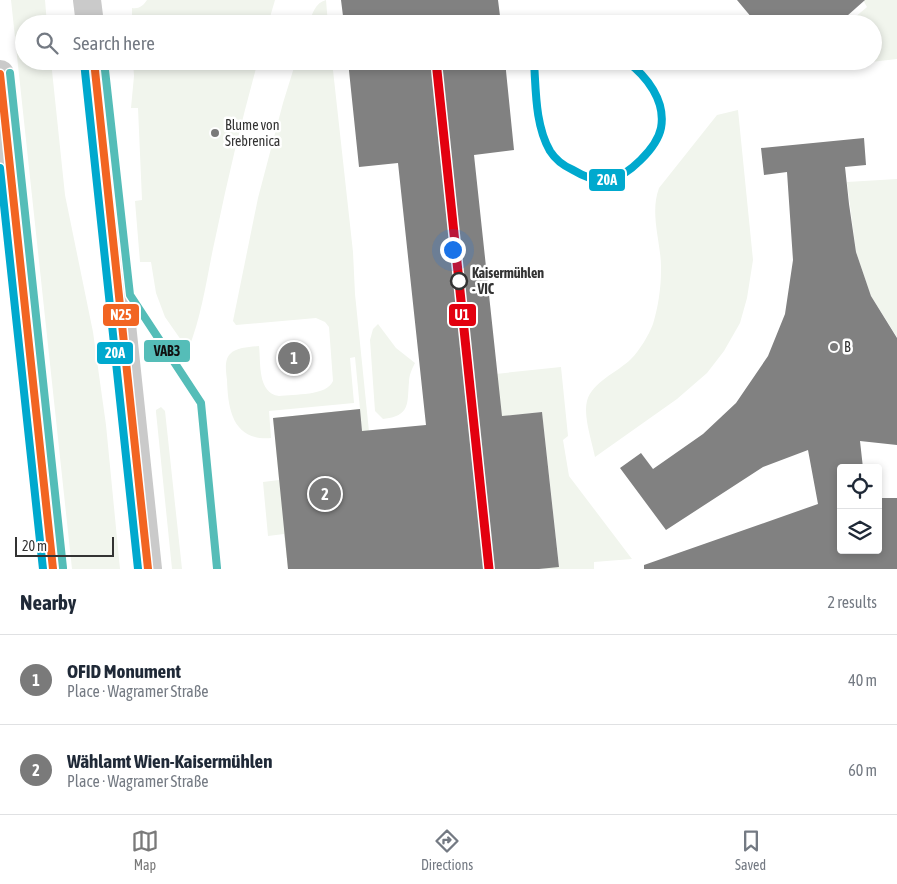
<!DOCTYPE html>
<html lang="en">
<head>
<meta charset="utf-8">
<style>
	body { margin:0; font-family:"Asap Condensed",sans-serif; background:#f6f6f7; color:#1f2937 }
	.controls { position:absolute; right:15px; bottom:15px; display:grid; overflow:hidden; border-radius:5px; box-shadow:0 2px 8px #0003 }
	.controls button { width:45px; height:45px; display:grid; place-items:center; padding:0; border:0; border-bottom:1px solid #e0e1e3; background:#fff; color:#1f2937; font:25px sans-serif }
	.scale { position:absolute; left:15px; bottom:12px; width:99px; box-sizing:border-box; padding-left:5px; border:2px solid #333; border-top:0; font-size:14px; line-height:18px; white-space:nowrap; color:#333; -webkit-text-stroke:4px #fff; paint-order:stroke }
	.you { position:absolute; left:452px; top:249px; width:18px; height:18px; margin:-12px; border:4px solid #fff; border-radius:50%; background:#1a73e8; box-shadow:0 0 0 8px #1a73e833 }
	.badge { display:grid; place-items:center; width:32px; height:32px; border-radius:50%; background:#7a7a7a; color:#fff; font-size:16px; font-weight:700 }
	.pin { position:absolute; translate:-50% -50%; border:2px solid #fff; box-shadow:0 1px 5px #0006 }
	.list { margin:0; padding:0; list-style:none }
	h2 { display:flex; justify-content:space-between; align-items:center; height:65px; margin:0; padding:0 20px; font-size:21px }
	h2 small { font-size:16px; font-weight:400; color:#747a83 }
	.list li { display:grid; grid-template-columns:32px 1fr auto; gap:15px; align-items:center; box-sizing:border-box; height:90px; padding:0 20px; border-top:1px solid #e0e1e3 }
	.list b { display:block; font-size:19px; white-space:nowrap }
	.list p { margin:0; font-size:16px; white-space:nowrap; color:#747a83 }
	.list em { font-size:16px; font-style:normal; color:#747a83 }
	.icon { flex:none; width:28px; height:28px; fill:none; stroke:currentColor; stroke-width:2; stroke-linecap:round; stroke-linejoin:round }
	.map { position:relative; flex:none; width:897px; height:569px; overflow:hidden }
	.search { position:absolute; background:#fff; box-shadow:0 2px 8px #0003; left:15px; right:15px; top:15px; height:55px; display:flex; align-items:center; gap:12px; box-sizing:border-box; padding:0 18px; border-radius:28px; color:#747a83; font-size:19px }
	.sheet { height:245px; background:#fff }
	nav { display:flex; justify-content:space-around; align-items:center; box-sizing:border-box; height:70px; border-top:1px solid #e0e1e3; background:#fff; font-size:14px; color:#747a83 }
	nav a { display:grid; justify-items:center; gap:2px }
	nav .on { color:#7a7a7a }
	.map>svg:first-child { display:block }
</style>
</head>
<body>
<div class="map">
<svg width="897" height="569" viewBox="0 0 897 569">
	<rect width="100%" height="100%" fill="#fff"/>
	<path fill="#f1f5ed" d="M11,0H45L47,24H24V61H51L65,195L93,332L106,425L120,569H72Z
		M147,0H275L268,24H132V8C139,9 143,6 147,0Z
		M326,0L328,24H309C312,14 315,3 326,0Z
		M863,0H897V59L801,70L796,65L800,61H873V24H847L867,7Z
		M133,61H258C242,119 228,177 216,235C207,274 203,313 188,350L165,317L156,293L151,262H140L135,201L142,200L138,108H131L134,76Z
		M296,61H332L353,252L355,294L383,569H288L284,534L268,536L263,482L279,480L273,418L360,409L355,357L350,358L354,403L269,411L271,438C233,441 228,410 227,380C226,372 224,360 230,354C237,347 250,347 259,346C261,363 257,393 279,396C294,394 327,396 333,381L329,327L325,322L316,318L236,325L233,321L258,198L283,103Z
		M738,110L753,260L747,298L740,323L724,351L707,373L677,399L595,457C592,442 583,416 587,401C592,382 618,372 631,359C639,351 649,335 653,324C658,308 661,288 661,271C662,244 649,215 659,188L717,115Z
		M897,179V337L871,296L856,252L847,182Z
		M378,324L396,348L415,363C412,369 409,375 409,382C407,403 411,416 383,419L375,411L370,340L373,329Z
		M561,367L568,436L563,440L569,476L632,559L594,562V569H538L559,566L542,412L480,419L476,376Z
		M161,407L165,411L182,569H172L156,412V410Z"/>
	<path fill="#818181" d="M341,0H498L501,24H344Z
		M737,0H865L838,24H757Z
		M348,61H505L514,150L474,155L502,416L542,412L559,567L539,569H288L273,418L360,409L362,431L426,425L398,163L359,167Z
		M864,138L866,165L845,167L849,204L856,252L871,296L897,338V445L860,441L863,468H841V550H878V498H897V569H644V565L818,504L808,450L763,467L666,530L620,468L641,453L653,469L703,434L736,403L768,356L785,314L793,260L787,172L764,175L761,148Z"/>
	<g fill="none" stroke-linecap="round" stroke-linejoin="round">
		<path stroke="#cacaca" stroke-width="28" d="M87,0L90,24
			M94,61L148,569
			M0,74L53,569"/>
		<g stroke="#fff" stroke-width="11">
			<path id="bus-1" d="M94,61L148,569
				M0,74L53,569"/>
		</g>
		<g stroke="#fff" stroke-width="11">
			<path id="bus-2" d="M84,62L138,569
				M534,62C536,90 535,125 550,151C555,159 564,166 573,170C583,176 596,182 609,180C628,176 657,148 661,128C666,101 647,76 626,61
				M0,168L43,569"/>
		</g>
		<g stroke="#fff" stroke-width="11">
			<path id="bus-3" d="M104,61L130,295L201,403L217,568
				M10,73L63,568"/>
		</g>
		<use href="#bus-1" stroke="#f26522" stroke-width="8"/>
		<use href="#bus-2" stroke="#00a9ce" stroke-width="8"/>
		<use href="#bus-3" stroke="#55bdb8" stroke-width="8"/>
		<g stroke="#fff" stroke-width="12">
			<path id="metro-1" d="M436,61L489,569"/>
		</g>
		<use href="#metro-1" stroke="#e3000f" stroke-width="9"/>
	</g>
	<g fill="#7a7a7a" stroke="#fff" stroke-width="2">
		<circle cx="215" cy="133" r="5"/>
		<circle cx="834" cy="347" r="5"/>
	</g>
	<circle fill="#fff" stroke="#333" stroke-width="2.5" cx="459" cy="281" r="8"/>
	<g text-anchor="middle" stroke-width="5" stroke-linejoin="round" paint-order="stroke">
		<g font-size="14" fill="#333" stroke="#fff" text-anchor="start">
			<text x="225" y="130">Blume von<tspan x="225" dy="16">Srebrenica</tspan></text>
			<text x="844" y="352">B</text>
		</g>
		<g font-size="14" font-weight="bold" fill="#333" stroke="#fff" text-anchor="start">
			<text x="472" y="278">Kaisermühlen<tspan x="472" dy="16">- VIC</tspan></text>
		</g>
	</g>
	<g stroke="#fff" stroke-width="2">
		<rect x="588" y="168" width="38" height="24" rx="5" fill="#00a9ce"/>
		<rect x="102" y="303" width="38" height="24" rx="5" fill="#f26522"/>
		<rect x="448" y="303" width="29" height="24" rx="5" fill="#e3000f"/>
		<rect x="143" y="339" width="48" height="24" rx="5" fill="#55bdb8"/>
		<rect x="96" y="341" width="38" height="24" rx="5" fill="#00a9ce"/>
	</g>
	<g font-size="14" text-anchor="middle" font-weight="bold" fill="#fff">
		<text x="607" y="185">20A</text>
		<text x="121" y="320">N25</text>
		<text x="462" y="320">U1</text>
		<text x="115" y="358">20A</text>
	</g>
	<g font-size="14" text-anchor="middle" font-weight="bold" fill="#111">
		<text x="167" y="356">VAB3</text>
	</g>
</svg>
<div class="controls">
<button><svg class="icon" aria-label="locate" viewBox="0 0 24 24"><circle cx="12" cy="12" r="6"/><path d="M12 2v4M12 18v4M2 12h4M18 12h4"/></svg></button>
<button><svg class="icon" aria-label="layers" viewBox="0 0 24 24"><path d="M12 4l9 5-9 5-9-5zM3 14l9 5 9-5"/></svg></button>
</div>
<div class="scale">20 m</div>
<div class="you"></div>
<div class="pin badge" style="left:294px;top:358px">1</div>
<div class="pin badge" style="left:325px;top:494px">2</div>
<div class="search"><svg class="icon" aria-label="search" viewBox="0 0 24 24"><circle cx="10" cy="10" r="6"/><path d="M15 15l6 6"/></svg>Search here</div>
</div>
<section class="sheet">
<h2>Nearby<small>2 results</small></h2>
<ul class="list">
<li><span class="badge">1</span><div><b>OFID Monument</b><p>Place · Wagramer Straße</p></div><em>40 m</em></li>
<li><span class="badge">2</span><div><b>Wählamt Wien-Kaisermühlen</b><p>Place · Wagramer Straße</p></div><em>60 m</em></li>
</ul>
</section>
<nav>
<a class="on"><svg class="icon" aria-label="map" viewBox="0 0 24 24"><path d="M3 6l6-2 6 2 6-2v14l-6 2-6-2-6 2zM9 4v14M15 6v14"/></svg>Map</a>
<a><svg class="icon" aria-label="directions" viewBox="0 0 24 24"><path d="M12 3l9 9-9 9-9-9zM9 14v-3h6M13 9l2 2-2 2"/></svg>Directions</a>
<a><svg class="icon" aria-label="saved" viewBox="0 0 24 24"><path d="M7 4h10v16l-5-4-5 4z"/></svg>Saved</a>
</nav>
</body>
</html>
